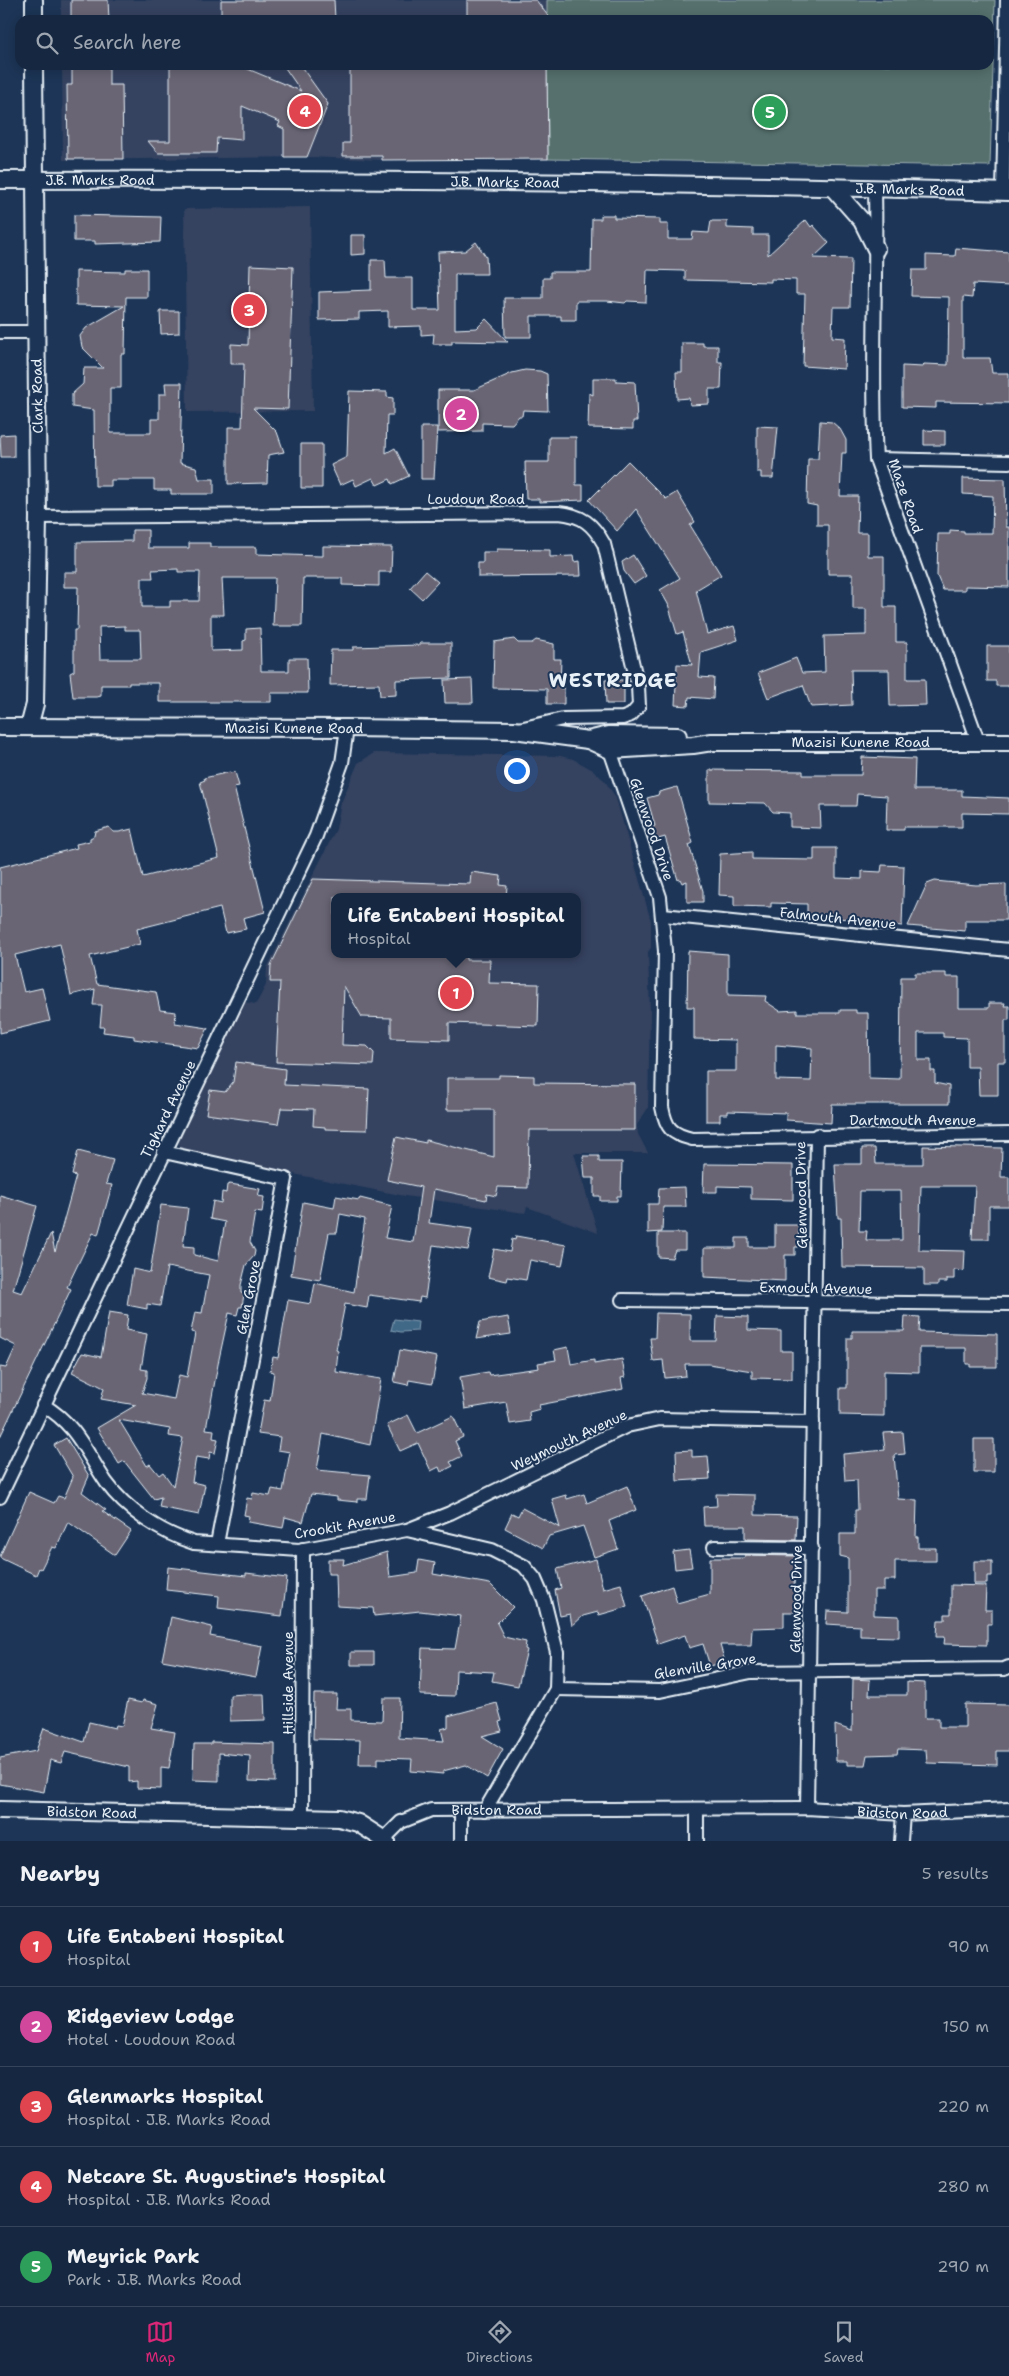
<!DOCTYPE html>
<html lang="en">
<head>
<meta charset="utf-8">
<style>
	body { margin:0; font-family:"Shantell Sans",sans-serif; background:#23344c; color:#f1f3f6 }
	.you { position:absolute; left:516px; top:770px; width:18px; height:18px; margin:-12px; border:4px solid #fff; border-radius:50%; background:#1a73e8; box-shadow:0 0 0 8px #1a73e833 }
	.badge { display:grid; place-items:center; width:32px; height:32px; border-radius:50%; background:#db2777; color:#fff; font-size:16px; font-weight:700 }
	.pin { position:absolute; translate:-50% -50%; border:2px solid #fff; box-shadow:0 1px 5px #0006 }
	.popup { position:absolute; left:331px; top:893px; width:250px; height:65px; box-sizing:border-box; display:grid; place-content:center; border-radius:10px; background:#162841; filter:drop-shadow(0 1px 4px #0005); font-size:16px; white-space:nowrap; color:#9ea6b1 }
	.popup b { font-size:19px; color:#f1f3f6 }
	.popup::after { content:''; position:absolute; left:50%; top:100%; margin-left:-10px; border:10px solid transparent; border-top-color:#162841 }
	.list { margin:0; padding:0; list-style:none }
	h2 { display:flex; justify-content:space-between; align-items:center; height:65px; margin:0; padding:0 20px; font-size:21px }
	h2 small { font-size:16px; font-weight:400; color:#9ea6b1 }
	.list li { display:grid; grid-template-columns:32px 1fr auto; gap:15px; align-items:center; box-sizing:border-box; height:80px; padding:0 20px; border-top:1px solid #35445a }
	.list b { display:block; font-size:19px; white-space:nowrap }
	.list p { margin:0; font-size:16px; white-space:nowrap; color:#9ea6b1 }
	.list em { font-size:16px; font-style:normal; color:#9ea6b1 }
	.icon { flex:none; width:28px; height:28px; fill:none; stroke:currentColor; stroke-width:2; stroke-linecap:round; stroke-linejoin:round }
	.map { position:relative; flex:none; width:1009px; height:1841px; overflow:hidden }
	.search { position:absolute; background:#162841; box-shadow:0 2px 12px #0003; left:15px; right:15px; top:15px; height:55px; display:flex; align-items:center; gap:12px; box-sizing:border-box; padding:0 18px; border-radius:15px; color:#9ea6b1; font-size:19px }
	.sheet { height:465px; background:#162841 }
	nav { display:flex; justify-content:space-around; align-items:center; box-sizing:border-box; height:70px; border-top:1px solid #35445a; background:#162841; font-size:14px; color:#9ea6b1 }
	nav a { display:grid; justify-items:center; gap:2px }
	nav .on { color:#db2777 }
	.map>svg:first-child { display:block }
</style>
</head>
<body>
<div class="map">
<svg width="1009" height="1841" viewBox="0 0 1009 1841">
	<rect width="100%" height="100%" fill="#1d3557"/>
	<filter id="ink" filterUnits="userSpaceOnUse"><feTurbulence type="fractalNoise" baseFrequency=".02" numOctaves="2"/><feDisplacementMap in="SourceGraphic" scale="10" xChannelSelector="R" yChannelSelector="G"/><feConvolveMatrix kernelMatrix="1 2 1 2 8 2 1 2 1" color-interpolation-filters="sRGB"/></filter>
	<g filter="url(#ink)">
		<path fill="#344360" fill-rule="evenodd" d="M61,0H547V20H61Z
			M62,65H547L548,159L382,160L307,157L63,160Z
			M310,207L313,411L187,412L184,209Z
			M374,753L560,756L573,759L593,770L605,781L616,798L651,921V948L648,952L650,1012L648,1108L637,1125L638,1134L648,1153H574L598,1233L527,1207L525,1213L405,1196L183,1152L177,1140L191,1112L194,1113L195,1110L193,1109L244,1002L256,1004L266,985L267,968L336,829L341,803L358,763ZM335,897H577V954H335Z"/>
		<path fill="#546f6d" stroke="#9eb0b2" d="M547,0H995L990,166L548,159L547,65H989V20H547Z"/>
		<path fill="#406887" stroke="#839fb4" d="M394,1319L418,1322L417,1331L401,1332L391,1330Z"/>
		<path fill="#696574" stroke="#e8f1f8" fill-rule="evenodd" d="M71,0H108L109,20H71Z
			M221,0H334L335,19L221,20Z
			M467,0H536L551,20H467Z
			M72,65H109V85H122L123,159H68L67,85H72Z
			M170,65H238L301,91L283,65H300L328,104L307,157H284V129L278,126L280,122L242,106V140L217,138L216,153H158L148,141H170Z
			M350,65H547L548,159L382,160V156H343V143H350Z
			M74,215L161,217L160,242L95,244V241H74Z
			M601,215H614V218L660,219V224H668V239H692L693,232L709,233L711,221H727V228L753,229V235H768V255L806,220L811,227L813,225L829,243L813,258L851,259L850,307H833L832,337L845,338L844,369L803,366L805,294H796V280L771,279V282L685,280V271L647,270L646,302L627,301L625,303L607,301H576V320H561V316H531V337H505L504,298H543V278H550V272H591L592,219H601Z
			M351,235H365V254L351,255Z
			M476,242L486,257L487,274H455V329L477,328L486,319L508,342L452,341V344H433L434,334L421,335V326L388,327V311L359,312V319L319,320V292L371,290V260H385L386,278H413V310H440L438,252L465,251Z
			M956,248L1009,252V286L973,284L972,298L963,297V358H990L992,373H1009V403L936,402V408L902,407V366L923,367L924,364L948,365L949,297L911,296L912,270H926V255L955,256Z
			M250,265L293,267L288,409L253,408L277,432L284,452L268,455L267,483L228,484V427H242L244,364H231V344L248,345Z
			M125,269H147V297H126L125,354H121V388H110V433H151V419H159V394H166L165,383H182L180,463L196,467L199,479H214V494H171V490H154V480H111V486H95L94,410L72,407V394L83,384L84,368H103L82,347L80,336L86,328L124,306L76,305V271L125,272Z
			M160,311H179V333L161,334Z
			M682,343H703V346H718V362H722L721,389H709V404L690,405L689,398L677,399L676,372H682Z
			M525,370L540,371L547,374L548,411L523,410L522,416H519L512,424L482,423V431L438,432V390H474L512,373Z
			M593,378H616V381L635,382L637,421H633V429L588,428L589,393L593,395Z
			M349,391L387,392V397L393,398V415H387L386,453L395,448L409,476L392,484L390,479L377,485L373,478L356,486L353,479L340,485L331,465L347,457Z
			M820,421L832,422L840,429L846,440V453H842L840,496H858L857,533H868V556H884V607H896V642H907V679H925L926,705L890,706L889,670H851L852,705L811,707L803,685L768,698L758,673L796,658L802,673L825,672L824,636L866,635V609H853V574H828V525H817V506L807,504L808,459H818Z
			M757,426L778,427L773,478H761V472H757Z
			M421,427H437L434,479H421Z
			M924,430L945,431V445H924Z
			M14,434V457H1L0,435Z
			M549,437H576V485H583V500L539,502V499H526L525,462H549Z
			M301,444H322V488H301Z
			M628,461L666,499L677,492L695,522L690,525L721,575L696,590L707,634L734,626L738,640L701,652L699,677L714,678L713,699L689,697L688,706L675,705L677,664L692,665L683,632L677,634L668,604L660,590L680,578L636,509L617,531L589,500Z
			M963,478L1005,479L1006,527H1009V587L965,586V590H943L937,576L938,534H950V530L964,531V533H992L993,496L963,494Z
			M132,530H148V548H189V543H210V547H256V554L320,556H323V546L392,547L391,572H379V586L342,585V578H303L302,626H273L275,578H222L224,615H211V651L243,650V641L246,640V629L260,628L261,671H289V658H307L308,693H271V702H159V683H129V685H101V696L97,697H73L70,673L74,671V630H77L78,587H64V572H77V542L132,541ZM178,569V572H200L199,601H170V607H142V578H153L152,570ZM125,626V630H140L141,659H100L99,627Z
			M497,549L550,550V557L573,556L574,562L580,561L581,576L478,577V563H483V552H497Z
			M633,555L646,576L634,584L624,571L622,562Z
			M425,571L438,582L422,599L410,588Z
			M514,639L518,643H532L536,640L554,644V659H561L560,688H564V704H547V689L493,688L494,642Z
			M420,643H451V678L396,680V695L380,696L379,684L330,685L331,650H353V647L420,645Z
			M987,646H1009V686H996V681H987Z
			M472,679L473,703H445L444,680Z
			M605,680H624V704H606Z
			M862,757L915,759L914,790H962V796L1009,798V814L962,813V827H904V830H886L887,796L857,794L856,806H820L821,828L790,827V813L773,812L765,803L709,802V770L803,771V775H861Z
			M230,772V773L235,772L239,786L234,787L265,912L243,918L246,929L226,933L220,908L137,929L140,944L90,956L97,984L156,992L160,1010L176,1012L175,1023L208,1028L198,1048L134,1039V1036L103,1032L104,1027H100L102,1005H93L95,989L71,995L60,944L15,955L24,992L42,988L50,1021L0,1033V867L77,848L76,844L90,841V838L94,836L95,831L109,827L113,832H119L132,829L143,877L219,858L200,782L205,780L204,778Z
			M677,787L693,843L689,845L703,891V902H687V881L682,883L680,879L678,880L665,837L655,840L652,827L655,826L647,798L658,795L659,792Z
			M814,848H836V878L862,879V871L881,872L882,865L904,866L902,926L861,921L862,919L825,918V915L807,914V904L771,903V907L734,906V896L719,895L720,854L752,852V859L814,860Z
			M471,872L501,876L500,885L507,886L506,897H335V954H466V960H490L489,983L539,984L538,1026L449,1023V1040L391,1038V1018L362,1017L344,986L342,1045L367,1046L374,1053L373,1065L276,1062L280,982H270L271,965L313,879L470,884Z
			M935,881L976,885L1006,884V920H965V931L908,926L927,884Z
			M688,951L728,954V995L766,996L765,1001L780,1011L797,1010V1013H840V1010H856V1013H868L869,1078L900,1079L901,977H915V973H946V977H959V1008H989V1003H1005L1004,1006H1009V1020H1005V1062H998V1095H979L978,1067H967V1038L943,1037V1033H918V1060H931V1071H935V1083L949,1086V1104H832L831,1123L786,1120V1113L728,1111V1114H720V1121H706V1071H736V1040L694,1039V1007H687ZM776,1045L812,1048L811,1081L776,1080Z
			M236,1062L285,1069L284,1085L369,1089L367,1130L325,1129V1127L313,1126L314,1109L281,1108L278,1124L206,1114L210,1090L225,1092L233,1082Z
			M499,1075L534,1076V1083L635,1084V1130H529L528,1188L498,1187L496,1196L487,1194L486,1200L434,1189L429,1223L472,1229L468,1250L433,1245L425,1298L420,1297L419,1302L369,1295L367,1308L345,1304L336,1350L338,1351L336,1372L381,1379L370,1445L323,1434L317,1470L370,1475L367,1499H357V1502L337,1500V1497L311,1494L303,1522L285,1517L283,1528L248,1522L249,1516L244,1515L247,1498L252,1499L253,1493L270,1496L272,1489L283,1491L290,1452L278,1450L280,1437L258,1434L264,1400L270,1401L274,1372L270,1371L273,1357L278,1358L288,1300L311,1304L315,1283L354,1292L365,1219L340,1214L337,1233H329L320,1280L291,1275L303,1202L334,1208L336,1196L359,1200L360,1198L392,1206L385,1238L413,1242L421,1187L387,1180L396,1137L426,1143V1140L494,1157V1110H447V1078H499Z
			M923,1146L1002,1148L1001,1177H1009V1206H989V1239H972L975,1186H921L919,1250L965,1251L964,1271L954,1270V1279H947V1282H938V1285H924V1268L842,1267L841,1218H838L835,1164H862V1148H875L876,1164H923ZM860,1191H901L902,1240H866L867,1231H859Z
			M78,1151L113,1160L106,1184L112,1185L98,1235L93,1233L67,1287L71,1289L0,1437V1367L6,1368L16,1346L0,1338V1195L37,1206L13,1290L22,1293L51,1233L55,1252L76,1176L72,1175Z
			M583,1156H599V1162H622L621,1196H617V1201H600V1196H594V1178H585Z
			M704,1164L793,1165V1200L751,1199V1187L717,1186V1192H703Z
			M230,1184L260,1189L258,1196L264,1197L262,1213L255,1212L250,1242L255,1251L254,1256L246,1265L241,1285V1293L244,1294L242,1307H239L237,1315L229,1313L219,1359L206,1429L214,1430L213,1438L218,1439L215,1453L210,1452L209,1459L196,1457L192,1482L205,1485L199,1515L159,1507L161,1497L154,1499L124,1461L119,1464L97,1428L136,1405L101,1399L104,1388L72,1372L82,1353L101,1357L109,1312L128,1315L126,1330L147,1334L141,1369L147,1370V1378L142,1393L174,1399L179,1375L187,1377L195,1333L191,1332L195,1312L202,1313L209,1275L167,1267L160,1306L147,1304V1309L127,1305L133,1269L150,1273L161,1205L188,1208L183,1246L194,1247V1255L218,1261L225,1222L210,1219L213,1201L221,1203L222,1192L226,1193L227,1185ZM119,1420L170,1429L169,1436L183,1438L173,1486L163,1472L159,1475L150,1464L147,1466Z
			M685,1187L686,1207H663L662,1232L648,1233V1204H658L659,1188Z
			M775,1225H799L798,1247H795V1255H785V1281L704,1277V1248H736V1238H749V1247H775Z
			M658,1233H685V1250H675L672,1258L658,1257Z
			M516,1236L566,1245L562,1266L530,1260L526,1280L508,1277L507,1281L488,1277L494,1249L510,1252L512,1239L515,1240Z
			M656,1313L690,1314V1341H716L717,1316L748,1317V1330L781,1331V1351H792V1379L752,1378V1371L709,1364H685L686,1376L665,1378L663,1360L653,1361L650,1338H655Z
			M905,1316L920,1317L919,1332L997,1334V1367H970V1364H966V1348H919V1372L884,1371V1416L840,1415V1388H847V1338H852V1331H904Z
			M508,1317L511,1334L476,1339L480,1322Z
			M568,1347L571,1364L594,1360V1364L622,1359L625,1377L621,1378L623,1389L539,1405L540,1409L529,1412L530,1421L510,1424L506,1402L465,1409L460,1377L488,1372L489,1375L539,1368L538,1363L556,1360L554,1350Z
			M400,1350L437,1357L432,1384L409,1380L408,1385L394,1382Z
			M408,1415L417,1433L453,1416L463,1437L455,1441L462,1456L450,1462L453,1466L441,1472L439,1467L431,1471L418,1443L400,1451L387,1425Z
			M903,1432L905,1454L894,1455L898,1499L917,1500L916,1537H918V1548H936V1561H895V1580H884V1590H874V1615L899,1616V1637L860,1636V1626L826,1624L827,1611L848,1612V1558L840,1556V1534H855V1510H858L857,1480L845,1481L843,1454L885,1450L883,1433Z
			M66,1438L89,1476L82,1492L106,1510L102,1511L131,1531L115,1555L68,1522L56,1548L52,1547L41,1569L39,1568L36,1575L0,1558V1556L29,1492L54,1503L58,1496L64,1498L73,1477L54,1445Z
			M974,1439H994V1472H974Z
			M692,1450V1457L708,1456L710,1479L677,1481L676,1451Z
			M627,1486L636,1510L609,1521L618,1549L594,1557L583,1526L549,1536L543,1548L505,1528L512,1513L518,1516L522,1508L560,1528L552,1499L566,1495L567,1499L584,1494L587,1503Z
			M716,1494L755,1495V1515L797,1516L796,1540L745,1539V1526H704L703,1507L717,1506Z
			M689,1550L692,1567L675,1569L673,1552Z
			M387,1552L390,1577L417,1573L419,1560L435,1563L433,1574L490,1584L513,1607L497,1623L504,1637L526,1642L525,1649L527,1650L518,1686L492,1681L494,1672L456,1670L455,1696L420,1695L422,1648L455,1649L461,1616L420,1611L374,1616L373,1608L337,1606L336,1574H328V1559H344L343,1565Z
			M745,1555L796,1556L798,1575H794L795,1612H784V1627L752,1628L751,1645H720L725,1662L710,1666L703,1644L689,1648L685,1635L658,1644L642,1596L672,1586L677,1603L710,1594V1558H745Z
			M596,1559L603,1589L621,1584L627,1607L599,1615L598,1612L583,1616L572,1626L570,1614L560,1616L555,1590L561,1588L557,1569Z
			M974,1561H992V1576H987V1584H974Z
			M168,1567L246,1576V1573L287,1578L282,1616L218,1608L219,1596L166,1590Z
			M951,1585L986,1586L985,1610H992V1624H987V1645L944,1644L945,1636H937L938,1620H945V1614H951Z
			M171,1617L212,1627L210,1636L262,1646L256,1677L162,1660Z
			M351,1652H374V1665H351Z
			M853,1679L870,1680L869,1695H907V1682L925,1683V1718H939V1727H965V1704L1009,1705V1751H997V1765L927,1763L926,1750L898,1749L897,1754L867,1755L865,1765H847V1761H836L835,1725L852,1731Z
			M245,1694H264L265,1720L230,1721V1695Z
			M314,1694H337L336,1709H351V1720L382,1721L383,1698H400L399,1738L444,1741L441,1729L448,1727V1716L497,1703L502,1721L499,1722L502,1731L482,1736L503,1749L487,1778L466,1765L443,1771V1774L411,1771L412,1759L378,1758V1764H359L360,1740L313,1739Z
			M128,1700L142,1703L143,1700L158,1704L151,1728L175,1732L169,1768L161,1767V1789L137,1788V1781L129,1782V1767L65,1752L61,1763L50,1760L44,1792L0,1784V1758L36,1751L44,1728L84,1742L89,1722L115,1728L116,1725L122,1726Z
			M211,1742L275,1744V1782L249,1781L250,1756L219,1753V1781L193,1780L194,1744H211Z"/>
		<g fill="none" stroke-linecap="round" stroke-linejoin="round">
			<g stroke="#e8f1f8" stroke-width="16">
				<g id="minor">
					<path d="M875,188C877,278 871,369 876,459L978,741"/>
					<path d="M1003,192L1007,0"/>
					<path d="M0,332H37"/>
					<path d="M876,459L1009,462"/>
					<path d="M38,517L559,513C582,515 593,524 604,544L638,686L639,706L631,715L623,718L563,719L519,729"/>
					<path d="M610,743V750L660,897L665,951L662,1107C666,1128 671,1134 692,1139L1009,1134"/>
					<path d="M663,915L1009,950"/>
					<path d="M164,1152L286,1179L217,1544"/>
					<path d="M622,1300L1009,1304"/>
					<path d="M43,1405C77,1425 85,1451 106,1482C126,1510 161,1533 194,1543L299,1550L407,1530L492,1550L524,1566L535,1579L544,1600L557,1652L556,1689L485,1810"/>
					<path d="M0,1497L316,836L342,763L347,728"/>
					<path d="M407,1530L450,1513L627,1426L660,1419L813,1422"/>
					<path d="M714,1547L812,1548"/>
					<path d="M556,1689L660,1691L751,1672L1004,1669L1009,1667"/>
					<path d="M807,1808L817,1135"/>
					<path d="M302,1816L303,1549"/>
					<path id="s1" d="M384,1839L401,1822L431,1810L807,1808L903,1814L1009,1809"/>
					<path d="M461,1841V1810"/>
					<path d="M697,1841V1810"/>
					<path d="M901,1841L903,1814"/>
				</g>
			</g>
			<g stroke="#e8f1f8" stroke-width="20">
				<g id="tertiary">
					<path d="M34,0V20"/>
					<path id="s2" d="M0,180C336,179 673,182 1009,192"/>
					<path d="M832,187L862,221L876,249"/>
					<path id="s3" d="M0,727L347,728L514,730L588,740L610,750L693,745L712,742H1009"/>
					<path d="M29,727L35,704L38,517L34,65"/>
					<path d="M588,740L609,735L678,736"/>
					<path id="s4" d="M0,1810L339,1818L358,1823L386,1841"/>
				</g>
			</g>
			<use href="#minor" stroke="#1d3557" stroke-width="12"/>
			<use href="#tertiary" stroke="#1d3557" stroke-width="16"/>
		</g>
	</g>
	<g text-anchor="middle" stroke-width="4" stroke-linejoin="round" paint-order="stroke">
		<g font-size="14" fill="#e8f1f8" stroke="#1d3557">
			<text dy="5" stroke="none"><textPath href="#s2" startOffset="100">J.B. Marks Road</textPath></text>
			<text dy="5" stroke="none"><textPath href="#s2" startOffset="505">J.B. Marks Road</textPath></text>
			<text dy="5" stroke="none"><textPath href="#s2" startOffset="910">J.B. Marks Road</textPath></text>
			<text transform="translate(37 396) rotate(-91)" y="5">Clark Road</text>
			<text transform="translate(906 496) rotate(71)" y="5">Maze Road</text>
			<text x="476" y="504">Loudoun Road</text>
			<text dy="5" stroke="none"><textPath href="#s3" startOffset="294">Mazisi Kunene Road</textPath></text>
			<text dy="5" stroke="none"><textPath href="#s3" startOffset="864">Mazisi Kunene Road</textPath></text>
			<text transform="translate(652 829) rotate(71)" y="5">Glenwood Drive</text>
			<text transform="translate(838 918) rotate(6)" y="5">Falmouth Avenue</text>
			<text transform="translate(168 1109) rotate(-64)" y="5">Tighard Avenue</text>
			<text x="913" y="1125">Dartmouth Avenue</text>
			<text transform="translate(801 1195) rotate(-91)" y="5">Glenwood Drive</text>
			<text transform="translate(816 1288) rotate(1)" y="5">Exmouth Avenue</text>
			<text transform="translate(248 1297) rotate(-79)" y="5">Glen Grove</text>
			<text transform="translate(569 1440) rotate(-25)" y="5">Weymouth Avenue</text>
			<text transform="translate(345 1525) rotate(-10)" y="5">Crookit Avenue</text>
			<text transform="translate(796 1599) rotate(-89)" y="5">Glenwood Drive</text>
			<text transform="translate(705 1666) rotate(-9)" y="5">Glenville Grove</text>
			<text transform="translate(288 1683) rotate(-90)" y="5">Hillside Avenue</text>
			<text dy="5" stroke="none"><textPath href="#s1" startOffset="122">Bidston Road</textPath></text>
			<text dy="5" stroke="none"><textPath href="#s1" startOffset="528">Bidston Road</textPath></text>
			<text dy="5" stroke="none"><textPath href="#s4" startOffset="92">Bidston Road</textPath></text>
		</g>
		<g font-size="19" font-weight="bold" letter-spacing="1" fill="#e8f1f8" stroke="#1d3557">
			<text x="613" y="687">WESTRIDGE</text>
		</g>
	</g>
</svg>
<div class="you"></div>
<div class="pin badge" style="left:456px;top:993px;background:#e0444e">1</div>
<div class="popup"><b>Life Entabeni Hospital</b>Hospital</div>
<div class="pin badge" style="left:461px;top:414px;background:#d1479c">2</div>
<div class="pin badge" style="left:249px;top:310px;background:#e0444e">3</div>
<div class="pin badge" style="left:305px;top:111px;background:#e0444e">4</div>
<div class="pin badge" style="left:770px;top:112px;background:#2e9e5b">5</div>
<div class="search"><svg class="icon" aria-label="search" viewBox="0 0 24 24"><circle cx="10" cy="10" r="6"/><path d="M15 15l6 6"/></svg>Search here</div>
</div>
<section class="sheet">
<h2>Nearby<small>5 results</small></h2>
<ul class="list">
<li><span class="badge" style="background:#e0444e">1</span><div><b>Life Entabeni Hospital</b><p>Hospital</p></div><em>90 m</em></li>
<li><span class="badge" style="background:#d1479c">2</span><div><b>Ridgeview Lodge</b><p>Hotel · Loudoun Road</p></div><em>150 m</em></li>
<li><span class="badge" style="background:#e0444e">3</span><div><b>Glenmarks Hospital</b><p>Hospital · J.B. Marks Road</p></div><em>220 m</em></li>
<li><span class="badge" style="background:#e0444e">4</span><div><b>Netcare St. Augustine's Hospital</b><p>Hospital · J.B. Marks Road</p></div><em>280 m</em></li>
<li><span class="badge" style="background:#2e9e5b">5</span><div><b>Meyrick Park</b><p>Park · J.B. Marks Road</p></div><em>290 m</em></li>
</ul>
</section>
<nav>
<a class="on"><svg class="icon" aria-label="map" viewBox="0 0 24 24"><path d="M3 6l6-2 6 2 6-2v14l-6 2-6-2-6 2zM9 4v14M15 6v14"/></svg>Map</a>
<a><svg class="icon" aria-label="directions" viewBox="0 0 24 24"><path d="M12 3l9 9-9 9-9-9zM9 14v-3h6M13 9l2 2-2 2"/></svg>Directions</a>
<a><svg class="icon" aria-label="saved" viewBox="0 0 24 24"><path d="M7 4h10v16l-5-4-5 4z"/></svg>Saved</a>
</nav>
</body>
</html>
